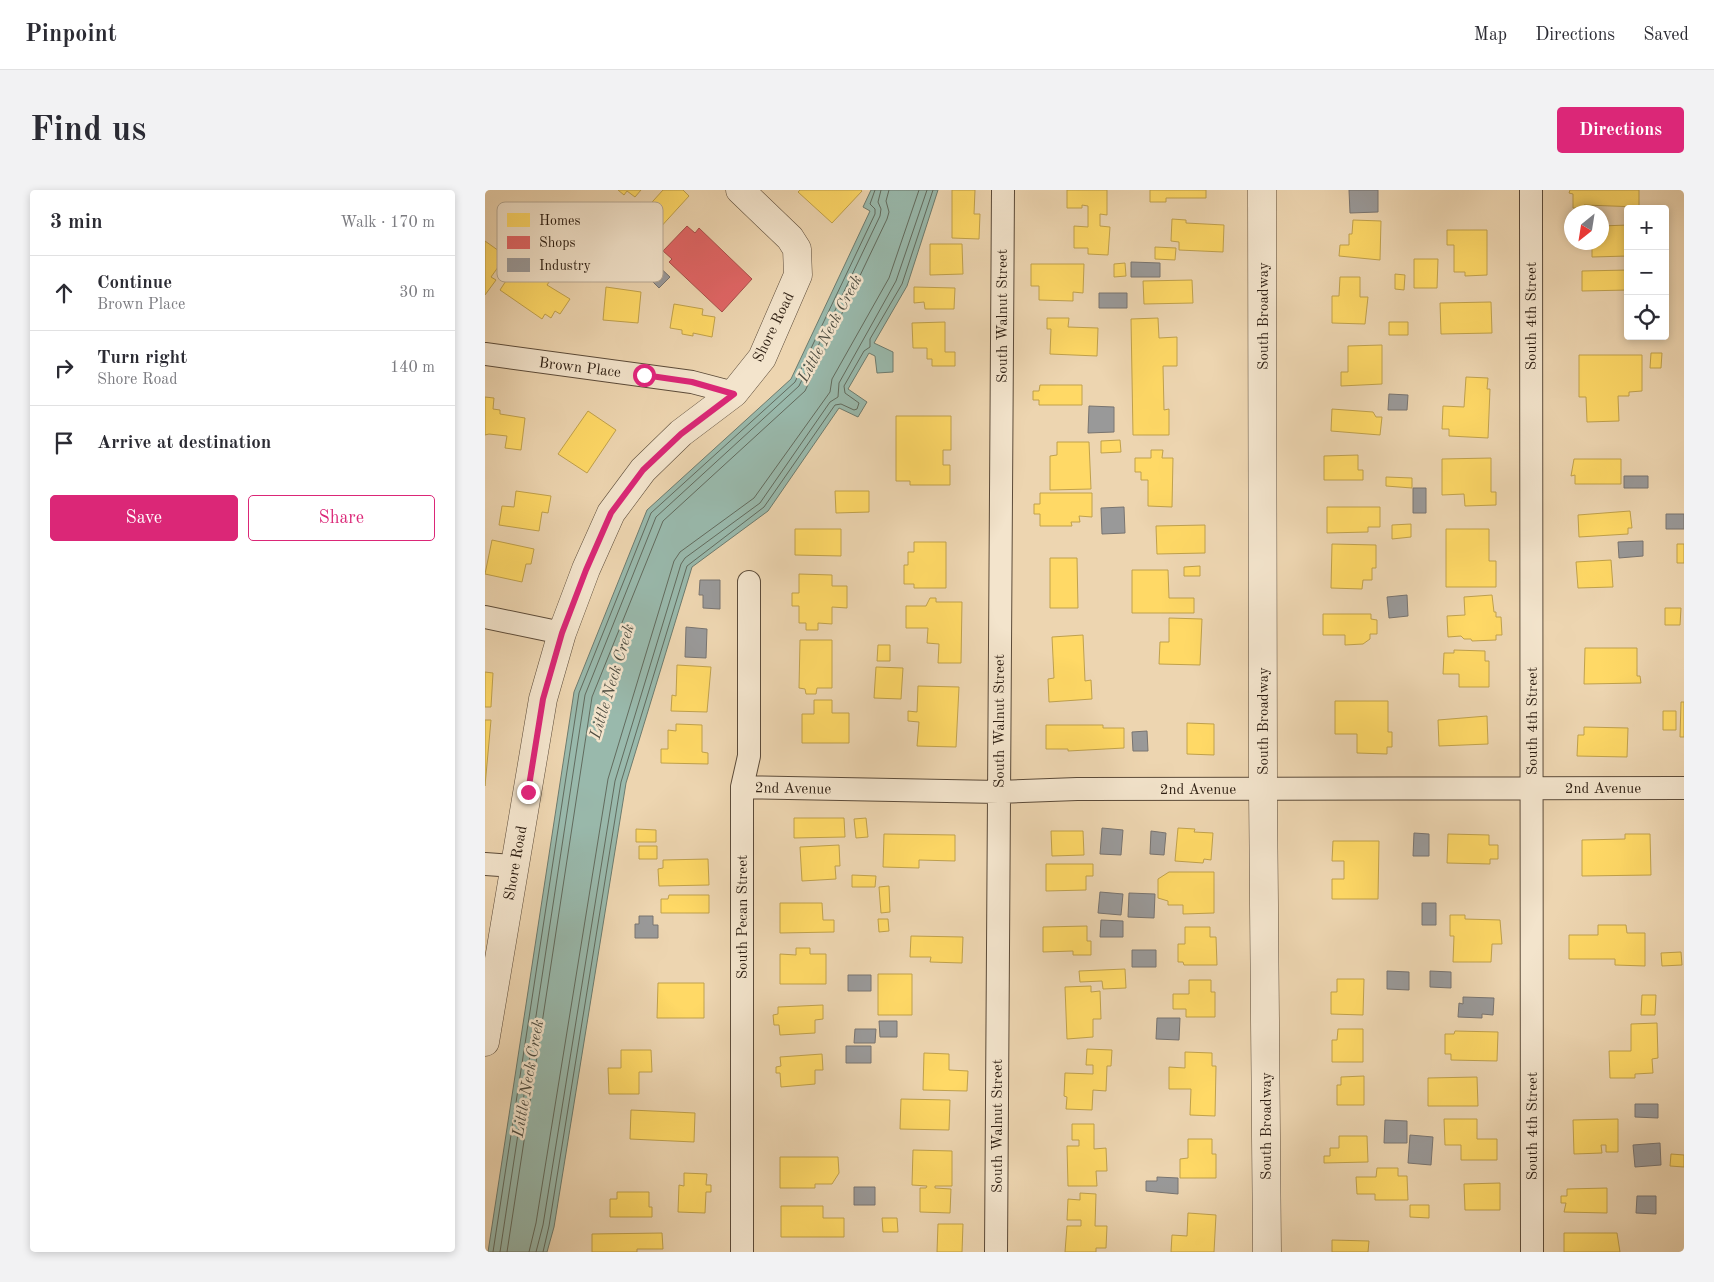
<!DOCTYPE html>
<html lang="en">
<head>
<meta charset="utf-8">
<style>
	body { margin:0; font-family:"Old Standard TT",serif; background:#f2f2f3; color:#2b2b33 }
	.controls { position:absolute; right:15px; top:15px; display:grid; overflow:hidden; border-radius:5px; box-shadow:0 2px 8px #0003 }
	.controls button { width:45px; height:45px; display:grid; place-items:center; padding:0; border:0; border-bottom:1px solid #e1e1e2; background:#fff; color:#2b2b33; font:25px sans-serif }
	.compass { position:absolute; left:1079px; top:15px; width:45px; height:45px; border-radius:50%; background:#fff; box-shadow:0 2px 8px #0003; rotate:210deg }
	.stop { position:absolute; width:15px; height:15px; margin:-11px; border:4px solid #db2777; border-radius:50%; background:#fff }
	.stop.end { background:#db2777; border-color:#fff; box-shadow:0 1px 5px #0008 }
	.list { margin:0; padding:0; list-style:none }
	h2 { display:flex; justify-content:space-between; align-items:center; height:65px; margin:0; padding:0 20px; font-size:21px }
	h2 small { font-size:16px; font-weight:400; color:#7c7c81 }
	.list li { display:grid; grid-template-columns:32px 1fr auto; gap:15px; align-items:center; box-sizing:border-box; height:75px; padding:0 20px; border-top:1px solid #e1e1e2 }
	.list b { display:block; font-size:19px; white-space:nowrap }
	.list p { margin:0; font-size:16px; white-space:nowrap; color:#7c7c81 }
	.list em { font-size:16px; font-style:normal; color:#7c7c81 }
	.actions { display:flex; gap:10px; padding:15px 20px }
	.actions a { flex:1; padding:11px 0; border:1px solid #db2777; border-radius:5px; text-align:center; font-size:18px; color:#db2777 }
	.actions .main { background:#db2777; color:#fff }
	.icon { flex:none; width:28px; height:28px; fill:none; stroke:currentColor; stroke-width:2; stroke-linecap:round; stroke-linejoin:round }
	.map { position:relative; flex:none; width:1199px; height:1062px; overflow:hidden; border-radius:5px }
	header { display:flex; align-items:center; gap:30px; box-sizing:border-box; height:70px; padding:0 25px; background:#fff; border-bottom:1px solid #e1e1e2 }
	header strong { font-size:24px }
	nav { display:flex; gap:28px; margin-inline-start:auto; font-size:18px }
	.intro { display:flex; align-items:center; justify-content:space-between; box-sizing:border-box; height:120px; padding:0 30px }
	h1 { margin:0; font-size:35px }
	.button { padding:12px 22px; border-radius:5px; background:#db2777; color:#fff; font-size:18px; font-weight:700 }
	main { display:flex; gap:30px; padding:0 30px }
	aside { flex:1; background:#fff; border-radius:5px; box-shadow:0 2px 8px #0003 }
	.map>svg:first-child { display:block }
</style>
</head>
<body>
<header>
<strong>Pinpoint</strong>
<nav><a>Map</a><a>Directions</a><a>Saved</a></nav>
</header>
<div class="intro"><h1>Find us</h1><a class="button">Directions</a></div>
<main>
<aside>
<h2>3 min<small>Walk · 170 m</small></h2>
<ul class="list">
<li><svg class="icon" aria-label="ahead" viewBox="0 0 24 24"><path d="M12 20V5M6 11l6-6 6 6"/></svg><div><b>Continue</b><p>Brown Place</p></div><em>30 m</em></li>
<li><svg class="icon" aria-label="right" viewBox="0 0 24 24"><path d="M7 20v-9h11M14 6l5 5-5 5"/></svg><div><b>Turn right</b><p>Shore Road</p></div><em>140 m</em></li>
<li><svg class="icon" aria-label="arrive" viewBox="0 0 24 24"><path d="M6 21V4h12l-3 4 3 4H6"/></svg><div><b>Arrive at destination</b></div></li>
</ul>
<div class="actions"><a class="main">Save</a><a>Share</a></div>
</aside>
<div class="map">
<svg width="1199" height="1062" viewBox="0 0 1199 1062">
	<rect width="100%" height="100%" fill="#edd5b0"/>
	<filter id="stains"><feTurbulence type="fractalNoise" baseFrequency=".004" numOctaves="4"/><feColorMatrix values="0 0 0 0 .2 0 0 0 0 .09 0 0 0 0 .02 0 0 0 .5 -.17"/></filter>
	<radialGradient id="worn" r=".72"><stop offset=".6" stop-color="#630" stop-opacity="0"/><stop offset="1" stop-color="#630" stop-opacity=".3"/></radialGradient>
	<path fill="#99b9ac" stroke="#6d7b6e" d="M386,0H453L422,96L389,153L408,162V182L392,183L390,166L384,163L363,199L382,212L373,227L354,218L283,321L207,377L141,593L69,1037L62,1062H3L89,502L162,320L306,189L385,21L378,17Z"/>
	<path fill="#ffd966" stroke="#c0a14c" d="M133,0H156L150,7L142,1L139,5Z
		M178,0H198L204,6L173,40L165,34L159,41L149,32Z
		M315,0H376L377,1L347,33L313,2Z
		M467,0H490L489,24H495L494,49L467,48Z
		M582,0H622V25L615,24V36L625,37L623,65L603,64V58H589V36L603,37V16L597,15V18H582Z
		M665,0H721V8H681V12H665Z
		M1085,0H1154V17L1099,15V18H1088V4L1084,3Z
		M687,29L701,30V33L739,35L738,62L694,60V52L686,51Z
		M868,30L896,31L895,70L854,66L855,55H864V44H867Z
		M1143,35V66L1107,67V52H1116V36Z
		M962,40H1002V85L980,86V82H969V55H962Z
		M0,51L21,66L6,87L11,90L0,105Z
		M445,54H477L478,84L445,85Z
		M670,57L691,58L690,70L670,69Z
		M36,68L67,88L62,95L85,109L75,124L70,121L66,128L60,124L57,129L15,100Z
		M929,69H953L952,98H929Z
		M640,73L641,86L629,87V74Z
		M546,74H599L598,103L588,102V111L554,110V96H546Z
		M1143,80V100L1097,101V81Z
		M910,84L920,85L919,100L910,99Z
		M855,87H875V107H883L880,134L847,133V106H854Z
		M707,90L708,113L659,114L658,91Z
		M121,97L156,102L153,133L118,130Z
		M429,97L470,98L469,119H440L439,112L429,113Z
		M1006,112L1007,143L956,144L955,113Z
		M189,114L218,119L217,125L230,127L227,147L208,143V146L197,144V140L185,138Z
		M562,128H584L583,137L613,138L612,166L565,164L566,139H562Z
		M673,128L674,148L692,147V176H678L679,220L684,219V245H648L646,129Z
		M460,132V162H470V176H447V169H442V158H428L427,133Z
		M904,132H923V145H904Z
		M897,155V194L856,196V182H863V156Z
		M1166,163H1177L1176,178H1165Z
		M1094,165H1157V201L1144,202V206H1133L1134,231L1102,232L1101,207H1094Z
		M981,187L1003,188L1002,199H1005L1003,248L964,246V239H957L958,216L979,217Z
		M555,195H597V215H554V210H548V201H554Z
		M0,207L9,208L8,219L15,220V224L40,228L36,260L20,258L22,246L4,244L0,245Z
		M847,219L888,222L891,227H897L895,245L846,241Z
		M103,221L131,240L102,283L73,264Z
		M411,226H466V260H458V275H465V295H425V291H411Z
		M635,250L636,262L616,263V251Z
		M572,252H604L606,299L565,300V266L572,265Z
		M666,260H678L677,268H688L687,317L663,316V290H656V282H650V268H666Z
		M873,265V280H878V290H839V266Z
		M1006,268V302H1011V315L980,316L979,304L957,305V269Z
		M1089,269H1136V294H1090V285L1086,286Z
		M901,287L927,288V298L901,296Z
		M31,301L66,306L63,323L57,322L54,341L14,335L17,316L29,317Z
		M350,301H384V322L351,323Z
		M555,303H607V327L594,326L595,332H586L587,336H555V324H549V314H555Z
		M842,317H895V337H883V342L842,343Z
		M1145,321L1147,338H1143V344L1094,347L1093,325Z
		M926,334V347L907,349V335Z
		M720,335V363L672,364L671,336Z
		M310,339H356V366L310,365Z
		M961,339H1004V371H1011V397H961Z
		M7,350L49,359L46,374H41L37,392L0,384Z
		M429,352H461V398H429V394H419V375H423V362H429Z
		M847,354L891,355V378H887V390H878L877,399L846,398Z
		M1192,354H1199V373H1192Z
		M565,368H592L593,418H565Z
		M1126,370L1128,397L1093,398L1091,372Z
		M715,376V386H699V377Z
		M647,380H683L684,408H709V423H647Z
		M314,384L347,385V396H362V418L347,417V434L333,433V440H321V433H314V416H307V403H314Z
		M1007,405L1009,422H1011V427H1016L1017,445H1011V450L987,451L986,449H979L976,446L963,447L962,426L980,425L979,407Z
		M445,408H451V412H477L476,473H453L454,454L442,453L443,438H421V416H441Z
		M1180,418H1196L1195,435H1180Z
		M838,424H886V429L892,430V444H885V449L878,454L860,455V445H838Z
		M684,428L717,429L715,475L674,474L675,452H684Z
		M598,445L600,491L606,490L607,509L564,512L563,489L569,488L567,447Z
		M315,450H347V498H332L331,504H321L320,499L314,498Z
		M393,455H405V471H392Z
		M1100,458H1152V486H1155L1156,493L1099,494Z
		M969,460L1000,461V471H1004V497H974V484H958L959,463H969Z
		M192,475L226,477L222,522L186,521L187,505L191,506Z
		M391,477L418,478L416,509L389,508Z
		M0,482L8,483L6,517H0Z
		M433,496L474,497L471,557L432,556L434,532L423,531V521L432,522Z
		M329,510H347V523H364V553H317V524H329Z
		M850,511H903V542H907V557H902V564L872,563V544H850Z
		M1196,512H1199V547H1195Z
		M1178,521H1191V540H1178Z
		M1002,526L1003,554L954,556L953,530Z
		M0,530H6L0,596Z
		M702,533L729,534V565L702,564Z
		M191,534L217,535V562L223,563V574L176,573V559H183V540L191,541Z
		M561,535H618V538H639V558L583,561V559H561Z
		M1099,537L1143,538L1142,567L1092,566L1093,545H1099Z
		M309,628H359L360,647L309,648Z
		M381,628L383,647L371,648L369,629Z
		M693,638L710,639L709,642L728,643L726,670L719,669L718,673L690,671Z
		M151,639L171,640V652H151Z
		M566,641H598L599,665L567,666Z
		M399,644L470,645V671L434,670V678L398,677Z
		M963,644L1004,645V655H1013V669H1005V674L962,673Z
		M1140,644H1165L1166,685L1097,686V650L1140,649Z
		M848,651H894L893,709H847V689H859V671H847Z
		M354,655L355,676H350L351,689L317,691L315,657Z
		M154,656H172V669H154Z
		M223,669L224,695L174,696L173,679L178,678V670Z
		M561,674H608V686H601V700L561,701Z
		M684,682H729V723L698,724V715H683V711L673,708V689Z
		M367,685L391,686L390,697H367Z
		M404,696L405,722L396,723L394,697Z
		M184,705H224V723H176V709H183Z
		M295,713H337L338,730H349V742L295,743Z
		M965,725H980V729L1015,730L1017,754H1007L1006,772H968L969,746H965Z
		M393,729H403L404,741L394,742Z
		M1113,735H1141L1142,743H1160V776L1130,775V769H1084V745H1113Z
		M602,736V751H606V765H588V761L558,762V737Z
		M700,737H725V747H731L732,775H699L698,772H693V754H700Z
		M426,746L478,747L477,773L445,772L446,767H425Z
		M311,758H325V764H341V794H295V764L311,765Z
		M1196,762L1197,775L1177,776L1176,763Z
		M640,779L641,798L618,799L617,791L595,792L594,781Z
		M393,784H427V825H393Z
		M852,789H879L878,825L846,824V802H852Z
		M704,790H726V802H730V827H701V819H688V804H704Z
		M173,793H219V828H172Z
		M606,796V802L615,801L616,829H608V847L582,849L580,797Z
		M1157,805H1171L1170,825H1156Z
		M338,815V829L330,830V843L295,845L294,835H289L288,825L293,824V817Z
		M1172,833L1173,868L1167,869L1168,883L1150,884V888H1125L1124,861H1146V834Z
		M853,839H878V872H847V850H852Z
		M970,841L1013,842L1012,871L966,870V864H960V844H969Z
		M602,859L627,860L626,876H622L621,901L608,900L607,920L581,919L582,907L579,906L580,883L608,884V875H601Z
		M136,860H166L167,882H154V904H124L123,878H136Z
		M700,862L727,863V876H731L730,926L705,925L706,899H684V877L700,878Z
		M439,863L464,864V880L483,881L482,901L438,900Z
		M337,864L338,880H330V894L296,897L295,883H291V877L296,876L295,867Z
		M879,886V915H852V895H856V887Z
		M992,887L993,916H943V888Z
		M416,909L465,910L464,940L415,939Z
		M146,920L210,923L209,952L145,949Z
		M959,929H992V949H1012V970H976V955H960Z
		M1133,929V962H1121V955H1116L1117,963L1089,964L1088,930Z
		M587,934H609V959L621,958L622,981H611L612,996H583L582,956H594V950H587Z
		M854,946H882L883,972L839,973V966H845V958H854Z
		M703,949H727V964H731V988H695V969L703,968Z
		M428,960L467,961V996H450V998L466,999L465,1023L435,1022V998H441L442,996L427,995Z
		M1186,964L1199,965V977L1185,976Z
		M295,967H353L354,983L347,994H330V998H295Z
		M892,978H913V986H922L923,1010H890V1004H872L871,987H891Z
		M199,983L222,984L221,995H226V1002H221L220,1023L193,1022L194,995L199,996Z
		M1015,993V1020H980L979,994Z
		M1122,998V1023L1079,1022L1081,1013H1076V1006H1082V999Z
		M132,1002H164V1017H167V1027H125V1009H132Z
		M595,1003L611,1004L610,1036H622L621,1058H611V1062H580L582,1036H596V1030H582L583,1009L595,1010Z
		M925,1015H944V1028L925,1027Z
		M296,1016H338V1028H359V1047H296Z
		M703,1023L731,1025L729,1062H686L687,1045L702,1046Z
		M397,1028H412L413,1042H398Z
		M453,1034H478L477,1062H452Z
		M177,1043L178,1059H152V1062H107V1044Z
		M1079,1043H1132L1135,1062H1079Z
		M847,1050L884,1051L883,1062H847Z"/>
	<path fill="#e06666" stroke="#aa504c" d="M202,36L210,43L214,38L267,89L237,122L184,72L187,69L178,61Z"/>
	<path fill="#999" stroke="#787470" d="M864,0H893V22L865,23Z
		M169,72L185,87L174,98L159,83Z
		M646,72L675,73V87H646Z
		M614,103H642V118H614Z
		M904,204L923,205L922,220H903Z
		M604,216L629,217V242L603,243Z
		M1139,286H1163V298H1139Z
		M928,298H941V323H928Z
		M639,317L640,343L617,344L616,318Z
		M1181,324H1199V339H1181Z
		M1158,351V366L1134,368L1133,352Z
		M215,390H235V419L218,418V405H214Z
		M922,405L923,426L904,428L902,407Z
		M201,437L222,439L221,468L200,467Z
		M662,541L663,561H648L647,542Z
		M617,638L638,640L636,665L615,664Z
		M666,641L681,643L679,665L665,664Z
		M929,643L944,644V666H928Z
		M615,702L638,704L636,725L613,723Z
		M644,703L670,704L669,728L643,727Z
		M937,713H951V735H937Z
		M154,726H168V735H173V748H150V734H154Z
		M616,730L638,731V747H615Z
		M647,760H671V777H647Z
		M902,781L924,782V800L902,799Z
		M945,781L966,782V798L945,797Z
		M363,785H386V801H363Z
		M978,807L1009,808L1008,825L997,824V828L973,827L974,813L978,814Z
		M672,828H695L694,850L671,849Z
		M394,831H412V847H395Z
		M370,839H391L390,853H369Z
		M361,856H386V873H361Z
		M1150,914H1173V928L1150,927Z
		M900,930L922,931V953H899Z
		M925,945L948,947L946,975L923,973Z
		M1175,953L1176,975L1150,977L1148,955Z
		M672,987L693,988V1004L661,1001V991H672Z
		M369,997H390V1015H369Z
		M1152,1006H1171V1024L1151,1023Z"/>
	<g fill="none" stroke-linecap="round" stroke-linejoin="round">
		<path stroke="#626b5e" stroke-width="1" d="M8,1062L94,503L166,323L310,192L390,24V19L385,14L390,0
			M15,1062L100,505L171,327L314,196L395,26L396,19L393,12L396,0
			M22,1062L107,507L178,331L320,201L402,29L404,22L401,11L404,0
			M44,1062L51,1033L123,589L189,371L195,362L269,308L345,202L347,189L404,88L434,0
			M51,1062L58,1035L130,591L196,374L200,368L275,313L345,212L353,207L354,193L411,91L442,0
			M58,1062L64,1036L136,592L202,376L279,317L350,215L356,214L369,220L372,219L374,213L360,203L359,196L379,161L385,157V149L417,94L448,0"/>
		<g stroke="#5c4b39" stroke-width="24">
			<path id="minor" d="M1046,0L1047,1062
				M0,164L207,192L249,203
				M0,427L77,443
				M257,597L514,602L592,599L1199,598
				M0,674L30,676
				M257,1062V597L264,566V392
				M511,1062L518,0"/>
		</g>
		<g stroke="#5c4b39" stroke-width="29">
			<path id="tertiary" d="M777,0L778,599L782,1062
				M0,852L58,509L77,443L101,379L126,323L158,280L196,243L249,203L277,168L313,85L312,59L305,48L255,0"/>
		</g>
		<use href="#minor" stroke="#f3e4cc" stroke-width="22"/>
		<use href="#tertiary" stroke="#f3e4cc" stroke-width="28"/>
	</g>
	<g fill="none" stroke-linecap="round" stroke-linejoin="round">
		<path stroke="#db2777" stroke-width="6" d="M43,602L58,509L77,443L101,380L126,323L158,280L196,244L249,204L207,192L159,185"/>
	</g>
	<g text-anchor="middle" stroke-width="5" stroke-linejoin="round" paint-order="stroke">
		<g font-size="15" fill="#2c1d11" stroke="#f3e4cc">
			<text transform="translate(517 126) rotate(-90)" y="5">South Walnut Street</text>
			<text transform="translate(778 126) rotate(-90)" y="5">South Broadway</text>
			<text transform="translate(1046 126) rotate(-90)" y="5">South 4th Street</text>
			<text transform="translate(288 137) rotate(-64)" y="5">Shore Road</text>
			<text transform="translate(95 177) rotate(7)" y="5">Brown Place</text>
			<text transform="translate(514 531) rotate(-90)" y="5">South Walnut Street</text>
			<text transform="translate(778 531) rotate(-90)" y="5">South Broadway</text>
			<text transform="translate(1047 531) rotate(-90)" y="5">South 4th Street</text>
			<text transform="translate(308 598) rotate(1)" y="5">2nd Avenue</text>
			<text x="1118" y="603">2nd Avenue</text>
			<text x="713" y="604">2nd Avenue</text>
			<text transform="translate(30 673) rotate(-80)" y="5">Shore Road</text>
			<text transform="translate(257 727) rotate(-90)" y="5">South Pecan Street</text>
			<text transform="translate(512 936) rotate(-90)" y="5">South Walnut Street</text>
			<text transform="translate(781 936) rotate(-90)" y="5">South Broadway</text>
			<text transform="translate(1047 936) rotate(-90)" y="5">South 4th Street</text>
		</g>
		<g font-size="16" font-style="italic" fill="#4d4c40" stroke="#f3e4cc">
			<text transform="translate(344 138) rotate(-62)" y="6">Little Neck Creek</text>
			<text transform="translate(126 491) rotate(-73)" y="6">Little Neck Creek</text>
			<text transform="translate(42 888) rotate(-80)" y="6">Little Neck Creek</text>
		</g>
	</g>
	<rect x="12" y="12" width="166" height="80" rx="8" fill="#f3e4cc" stroke="#b7a894" stroke-width="1"/>
	<rect x="22" y="23" width="23" height="14" fill="#ffd966"/>
	<rect x="22" y="46" width="23" height="13" fill="#e06666"/>
	<rect x="22" y="68" width="23" height="14" fill="#999"/>
	<g font-size="14" fill="#2c1d11">
		<text x="54" y="35">Homes</text>
		<text x="54" y="57">Shops</text>
		<text x="54" y="80">Industry</text>
	</g>
	<rect width="100%" height="100%" filter="url(#stains)"/>
	<rect width="100%" height="100%" fill="url(#worn)"/>
</svg>
<div class="controls">
<button>+</button>
<button>−</button>
<button><svg class="icon" aria-label="locate" viewBox="0 0 24 24"><circle cx="12" cy="12" r="6"/><path d="M12 2v4M12 18v4M2 12h4M18 12h4"/></svg></button>
</div>
<svg class="compass" viewBox="-18 -18 36 36"><path d="M0-13l5 13h-10z" fill="#e53935"/><path d="M0 13l5-13h-10z" fill="#7c7c81"/></svg>
<div class="stop" style="left:159px;top:185px"></div>
<div class="stop end" style="left:43px;top:602px"></div>
</div>
</main>
</body>
</html>
